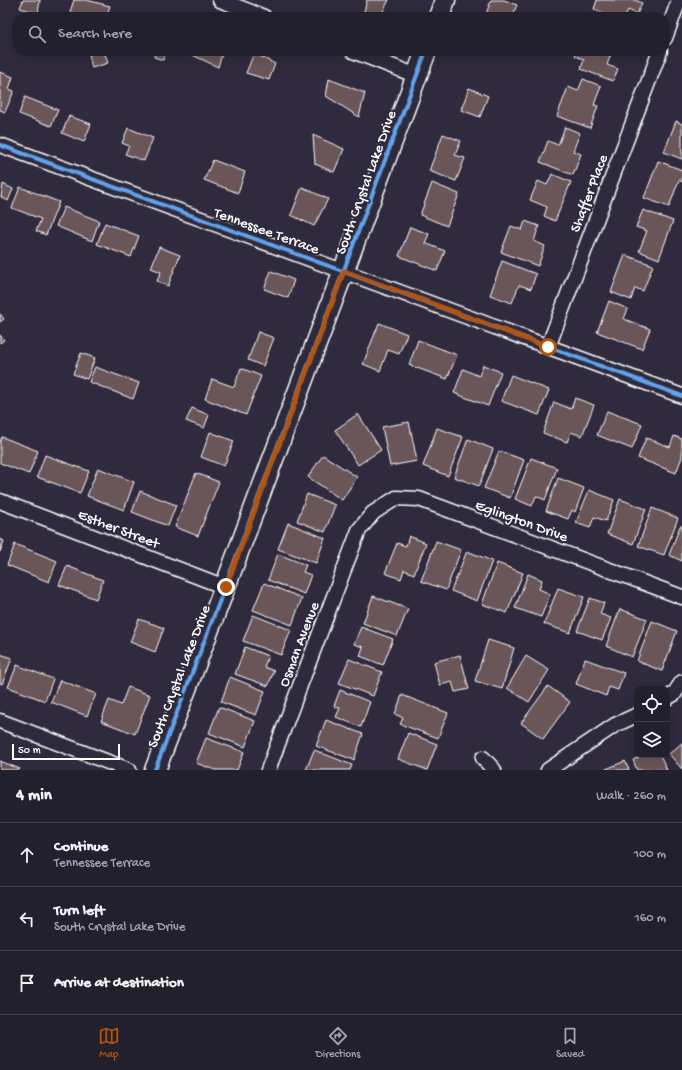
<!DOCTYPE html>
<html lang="en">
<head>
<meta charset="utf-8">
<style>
	body { margin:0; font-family:"Gochi Hand",sans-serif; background:#2b2836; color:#f1f3f6 }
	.controls { position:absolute; right:12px; bottom:12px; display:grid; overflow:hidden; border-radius:8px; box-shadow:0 4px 16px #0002 }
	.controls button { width:36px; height:36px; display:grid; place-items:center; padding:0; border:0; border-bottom:1px solid #403e4a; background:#23202e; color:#f1f3f6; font:20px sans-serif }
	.scale { position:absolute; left:12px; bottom:10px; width:108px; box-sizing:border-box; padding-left:4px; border:2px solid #fff; border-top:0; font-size:11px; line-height:14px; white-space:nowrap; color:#fff; -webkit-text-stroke:3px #2f2a3d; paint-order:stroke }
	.stop { position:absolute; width:12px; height:12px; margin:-9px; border:3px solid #b45309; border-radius:50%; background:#fff }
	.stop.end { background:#b45309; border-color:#fff; box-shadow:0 1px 4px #0008 }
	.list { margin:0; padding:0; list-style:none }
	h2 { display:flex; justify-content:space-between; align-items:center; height:52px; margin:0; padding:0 16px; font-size:17px }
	h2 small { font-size:13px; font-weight:400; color:#a3a3aa }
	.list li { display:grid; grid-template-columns:26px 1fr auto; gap:12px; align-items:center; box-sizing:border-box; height:64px; padding:0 16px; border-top:1px solid #403e4a }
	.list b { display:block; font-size:15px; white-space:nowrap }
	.list p { margin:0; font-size:13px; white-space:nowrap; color:#a3a3aa }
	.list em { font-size:13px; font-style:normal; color:#a3a3aa }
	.icon { flex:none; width:22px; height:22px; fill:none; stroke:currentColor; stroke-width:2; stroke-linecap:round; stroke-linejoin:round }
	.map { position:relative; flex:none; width:682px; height:770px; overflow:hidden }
	.search { position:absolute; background:#23202e; box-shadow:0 4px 16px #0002; left:12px; right:12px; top:12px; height:44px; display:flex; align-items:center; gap:10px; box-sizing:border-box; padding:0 14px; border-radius:16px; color:#a3a3aa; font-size:15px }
	.sheet { height:244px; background:#23202e }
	nav { display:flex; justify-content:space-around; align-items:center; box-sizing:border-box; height:56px; border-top:1px solid #403e4a; background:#23202e; font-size:11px; color:#a3a3aa }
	nav a { display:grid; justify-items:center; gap:2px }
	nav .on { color:#b45309 }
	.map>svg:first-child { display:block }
</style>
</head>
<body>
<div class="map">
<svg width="682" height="770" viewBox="0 0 682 770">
	<rect width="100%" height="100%" fill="#2f2a3d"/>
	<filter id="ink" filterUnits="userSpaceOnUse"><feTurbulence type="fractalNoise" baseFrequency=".025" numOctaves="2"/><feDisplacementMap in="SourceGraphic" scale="8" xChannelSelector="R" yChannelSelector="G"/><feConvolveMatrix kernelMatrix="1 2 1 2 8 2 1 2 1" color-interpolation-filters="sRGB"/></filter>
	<g filter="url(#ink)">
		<path fill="#6b5758" stroke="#fff" d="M23,0H40L38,13L20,8Z
			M74,0H86L110,6L106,17H80L70,12Z
			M367,0H389L380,17H366L363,15Z
			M491,0H504L517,5L512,17H485Z
			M597,0H635L642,3L637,14L628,10L625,17H603L604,13L594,9Z
			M99,51H104L108,63L92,68L89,55Z
			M155,51H166L163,60L154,57Z
			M184,51H223L218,67Z
			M577,51H612L607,65L618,69L613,81L581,69L584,59L575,56Z
			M254,53L275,64L269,80L246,73Z
			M0,72L13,77L9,89L14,91L5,112L0,110Z
			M329,79L365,93L359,117L326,96Z
			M583,79L601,86L594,105L598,106L590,128L557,116L568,87L578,91Z
			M469,88L488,96L480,117L461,110Z
			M25,97L58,110L51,126L19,114Z
			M69,116L91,124L84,142L62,133Z
			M676,121L682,124V159L664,152Z
			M565,127L580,133L573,151L581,154L573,175L540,162L548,141L558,145Z
			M128,128L153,138L144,161L125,154L129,146L122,143Z
			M443,134L461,141L455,155L465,158L456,181L429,171Z
			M313,135L344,149L334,172L315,164Z
			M213,160L245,172L238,193L204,180Z
			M658,161L682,170V182L679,180L669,207L644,198Z
			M552,174L571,182L555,221L544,216L547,207L530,200L538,181L547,185Z
			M432,183L459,194L447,226L420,215Z
			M3,184L13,189L8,201L1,197Z
			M20,187L59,202L46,235L36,231L41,219L12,208Z
			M302,187L328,199L314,226L291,215Z
			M64,207L99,221L92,241L56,226Z
			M643,210L673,221L659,259L639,251L647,231L636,227Z
			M525,221L539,226L534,241L545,246L538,266L501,252L511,226L522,230Z
			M105,223L139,236L131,257L97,244Z
			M410,227L429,234L425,243L445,251L437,271L399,256Z
			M159,247L180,255L168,286L157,281L161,272L151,268Z
			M625,255L653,265L643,291L635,288L631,300L611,292Z
			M502,261L536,274L531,289L519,285L512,303L490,295Z
			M271,271L294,280L288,298L264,289Z
			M609,301L628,309L624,319L650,329L642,349L597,332Z
			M0,314L4,319L0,322Z
			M379,323L407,334L399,354L388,350L380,371L363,364Z
			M258,332L274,338L263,366L248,360Z
			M0,335L4,340L0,343Z
			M418,340L457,355L447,379L409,365Z
			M81,353L95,358L87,379L73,374Z
			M483,365L501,372L488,406L454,393L463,369L479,376Z
			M95,367L139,383L133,399L89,382Z
			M241,368L261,376L246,415L205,399L212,379L234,387Z
			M511,375L549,390L539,415L501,401Z
			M575,398L594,405L582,436L571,432L567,442L543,433L554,402L571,409Z
			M192,408L209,415L204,428L186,421Z
			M607,411L642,424L632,449L597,435Z
			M358,414L381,450L358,465L335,430Z
			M409,422L417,461L390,466L382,427Z
			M437,428L463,437L448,476L423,466Z
			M210,432L234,441L224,466L201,457Z
			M674,436L682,439V457L676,473L638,458L646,438L670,447Z
			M2,437L38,451L29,474L0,463V441Z
			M468,439L493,449L479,486L454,477Z
			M499,451L524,460L510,498L484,488Z
			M45,455L89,471L80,493L37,477Z
			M323,455L357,477L342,500L308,477Z
			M531,458L557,468L545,500L536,496L532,506L515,499Z
			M98,468L134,482L124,510L87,496Z
			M196,473L219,482L198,536L175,527Z
			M558,478L584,488L575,512L572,510L568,519L546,511Z
			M589,490L614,500L606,521L594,517L590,528L576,523Z
			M140,491L176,505L168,526L132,512Z
			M307,494L335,505L325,532L297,521Z
			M620,499L646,509L633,544L607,534Z
			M652,508L678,518L664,555L638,546Z
			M288,523L325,538L316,563L278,549Z
			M680,526H682V561L669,555Z
			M409,536L426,543L414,574L404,570L401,579L385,573L397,543L406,546Z
			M0,539L4,541L0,552Z
			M436,541L461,550L446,590L421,581Z
			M15,544L57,561L49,582L7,565Z
			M467,551L492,561L477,601L451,591Z
			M278,554L306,565L303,572L311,575L304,594L268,580Z
			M497,563L523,573L507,613L482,604Z
			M67,566L103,580L96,599L59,585Z
			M528,574L542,580L539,589L550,594L541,617L515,608Z
			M264,583L302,598L292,625L253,610Z
			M558,588L584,597L570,633L544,624Z
			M373,596L408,609L397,636L363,623Z
			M590,598L604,603L600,614L611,618L602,640L577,631Z
			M620,609L647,619L632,657L606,646Z
			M253,615L291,630L281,655L243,641Z
			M139,619L164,628L155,652L130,642Z
			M652,621L677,631L662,671L637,661Z
			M361,627L393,639L383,665L360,656L363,647L354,644Z
			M488,640L514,648L502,689L475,681Z
			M245,647L268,656L264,667L274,671L268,686L235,674Z
			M0,654L12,658L2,684L0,683Z
			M460,655L469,689L455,692L452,682L440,685L434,662Z
			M526,656L549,670L529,702L507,688Z
			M349,659L382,672L373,696L339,683Z
			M585,659L624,673L618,690L609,687L606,696L576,684Z
			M17,665L53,679L45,701L8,687Z
			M230,677L265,691L256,715L221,702Z
			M60,680L96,694L87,716L51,702Z
			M548,686L570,702L543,739L521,723Z
			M128,687L150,695L135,734L101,721L109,700L121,705Z
			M340,690L370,702L361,727L336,717L340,708L334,706Z
			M402,695L448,713L438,738L400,724L403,718L395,714Z
			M219,707L255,721L245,747L209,733Z
			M326,720L363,734L354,760L316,746Z
			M408,733L437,744L427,770L398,759Z
			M206,738L244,752L237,770H215L196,763Z
			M682,743V769L669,754Z
			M314,750L352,765L350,770H306Z
			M644,755H660L667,770H637L633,760Z
			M0,761L20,769L19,770H0Z
			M625,761L629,770H604Z"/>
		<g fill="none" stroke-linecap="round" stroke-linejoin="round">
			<g stroke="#fff" stroke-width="17">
				<path id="street" d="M220,0L264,17
					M665,38L679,0
					M353,51L417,76
					M0,145L682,396
					M548,347L660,51
					M0,501L225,587
					M667,698L674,694L682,682
					M0,721L129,770
					M483,758L494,770
					M268,770L359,530L373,513L396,498L419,499L682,597
					M548,770L615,725L637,715"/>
			</g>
			<g stroke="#fff" stroke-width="23">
				<path id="secondary" d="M439,17L445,0
					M155,770L225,587L426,51"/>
			</g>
			<use href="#street" stroke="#2f2a3d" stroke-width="14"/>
			<use href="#secondary" stroke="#2f2a3d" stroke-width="20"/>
			<g stroke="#2f2a3d" stroke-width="6">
				<path id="cycleway" d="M0,145L682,396
					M155,770L225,587L426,51"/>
			</g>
			<use href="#cycleway" stroke="#60a3ed" stroke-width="4"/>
		</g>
	</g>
	<g fill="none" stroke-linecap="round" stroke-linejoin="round" filter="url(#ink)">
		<path stroke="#b45309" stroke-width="5" d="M226,587L344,271L548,347"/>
	</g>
	<g text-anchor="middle" stroke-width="4" stroke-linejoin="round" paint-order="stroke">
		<g font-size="15" fill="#fff" stroke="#2f2a3d">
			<text transform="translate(365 182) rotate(-70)" y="5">South Crystal Lake Drive</text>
			<text transform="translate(588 193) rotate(-69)" y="5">Shaffer Place</text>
			<text transform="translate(267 230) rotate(20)" y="5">Tennessee Terrace</text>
			<text transform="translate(522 520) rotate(20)" y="5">Eglington Drive</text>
			<text transform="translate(119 528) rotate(21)" y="5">Esther Street</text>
			<text transform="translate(298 644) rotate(-69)" y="5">Osman Avenue</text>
			<text transform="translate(178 676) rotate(-69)" y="5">South Crystal Lake Drive</text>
		</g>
	</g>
</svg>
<div class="controls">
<button><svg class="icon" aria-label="locate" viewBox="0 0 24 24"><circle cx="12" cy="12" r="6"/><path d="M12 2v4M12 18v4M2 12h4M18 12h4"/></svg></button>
<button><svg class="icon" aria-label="layers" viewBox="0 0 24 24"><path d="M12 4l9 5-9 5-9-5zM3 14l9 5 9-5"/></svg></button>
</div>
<div class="scale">50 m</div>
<div class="stop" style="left:548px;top:347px"></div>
<div class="stop end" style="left:226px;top:587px"></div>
<div class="search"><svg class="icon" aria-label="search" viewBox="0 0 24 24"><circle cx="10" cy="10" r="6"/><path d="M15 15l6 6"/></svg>Search here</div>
</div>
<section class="sheet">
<h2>4 min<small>Walk · 260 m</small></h2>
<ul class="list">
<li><svg class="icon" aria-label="ahead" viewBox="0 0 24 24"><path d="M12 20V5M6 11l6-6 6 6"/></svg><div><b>Continue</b><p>Tennessee Terrace</p></div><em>100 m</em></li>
<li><svg class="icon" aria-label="left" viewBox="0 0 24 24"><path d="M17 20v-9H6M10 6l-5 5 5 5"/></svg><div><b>Turn left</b><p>South Crystal Lake Drive</p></div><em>160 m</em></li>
<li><svg class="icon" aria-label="arrive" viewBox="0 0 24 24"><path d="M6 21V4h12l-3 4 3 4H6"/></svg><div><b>Arrive at destination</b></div></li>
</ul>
</section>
<nav>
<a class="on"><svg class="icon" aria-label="map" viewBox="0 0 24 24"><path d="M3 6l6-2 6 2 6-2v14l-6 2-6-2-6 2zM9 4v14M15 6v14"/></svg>Map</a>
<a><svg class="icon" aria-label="directions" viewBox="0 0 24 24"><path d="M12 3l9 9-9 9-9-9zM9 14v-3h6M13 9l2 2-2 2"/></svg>Directions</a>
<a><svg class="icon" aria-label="saved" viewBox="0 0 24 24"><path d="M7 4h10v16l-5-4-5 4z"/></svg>Saved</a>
</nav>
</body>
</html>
